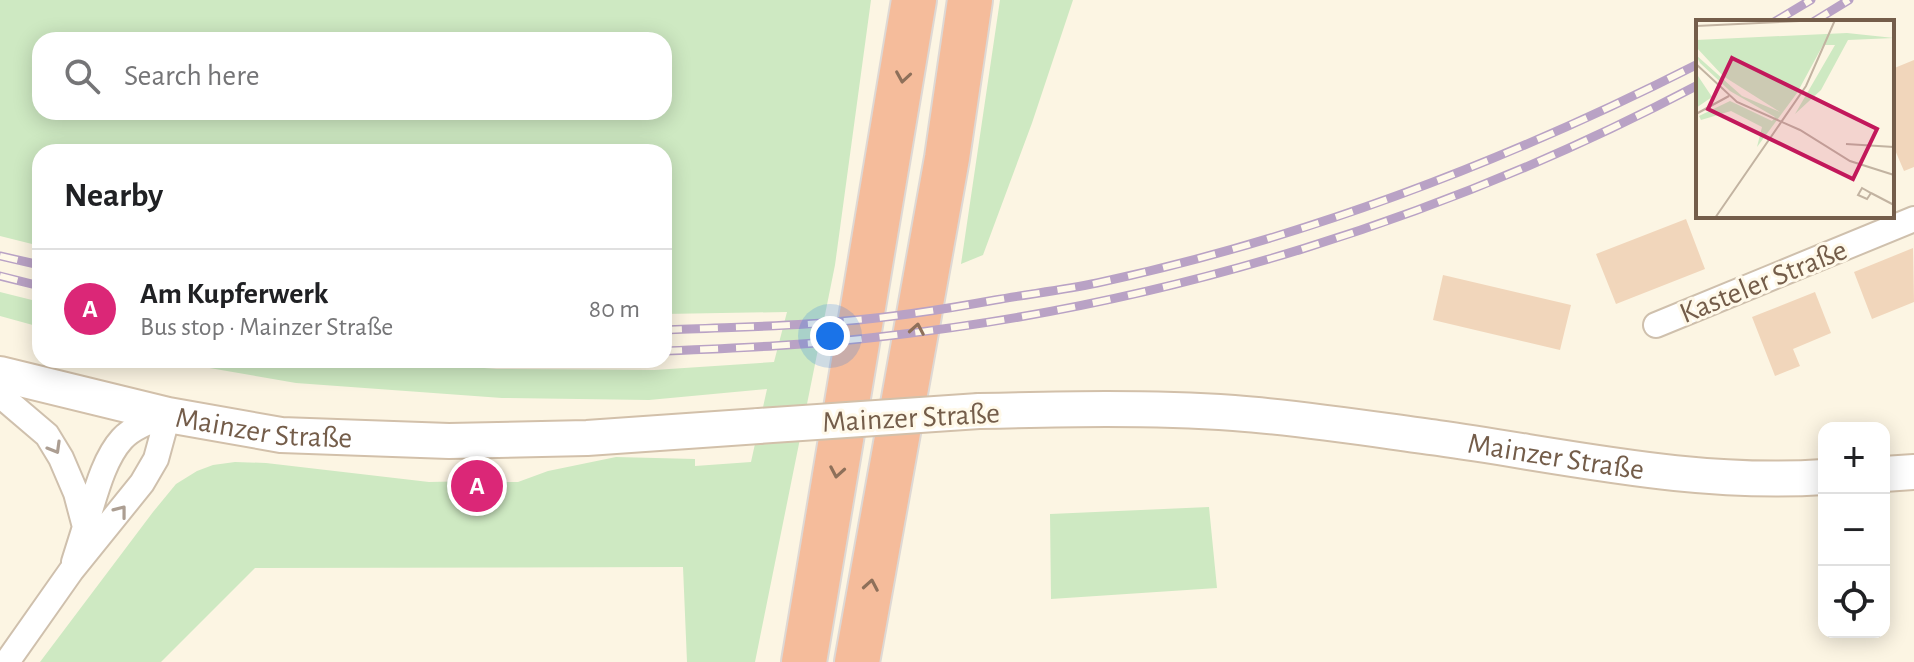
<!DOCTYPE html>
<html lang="en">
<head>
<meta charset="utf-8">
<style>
	body { margin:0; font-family:"Alegreya Sans",sans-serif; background:#f6f6f6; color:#202124 }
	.controls { position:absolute; right:24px; bottom:24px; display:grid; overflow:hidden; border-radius:16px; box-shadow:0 4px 20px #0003 }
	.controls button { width:72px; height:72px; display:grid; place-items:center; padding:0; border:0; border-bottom:2px solid #e0e0e0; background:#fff; color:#202124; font:40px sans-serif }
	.you { position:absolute; left:830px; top:336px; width:28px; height:28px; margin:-20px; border:6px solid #fff; border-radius:50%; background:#1a73e8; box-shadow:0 0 0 12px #1a73e833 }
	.badge { display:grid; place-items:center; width:52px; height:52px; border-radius:50%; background:#db2777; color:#fff; font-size:26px; font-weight:700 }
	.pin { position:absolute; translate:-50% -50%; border:4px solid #fff; box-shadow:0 2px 8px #0006 }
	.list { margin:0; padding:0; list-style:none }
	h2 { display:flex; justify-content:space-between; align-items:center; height:104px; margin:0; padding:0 32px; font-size:34px }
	h2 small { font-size:26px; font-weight:400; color:#757577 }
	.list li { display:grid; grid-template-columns:52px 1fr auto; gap:24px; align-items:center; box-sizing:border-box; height:120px; padding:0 32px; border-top:2px solid #e0e0e0 }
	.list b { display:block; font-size:30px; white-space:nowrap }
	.list p { margin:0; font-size:26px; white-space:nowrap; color:#757577 }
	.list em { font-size:26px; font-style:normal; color:#757577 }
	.icon { flex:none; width:44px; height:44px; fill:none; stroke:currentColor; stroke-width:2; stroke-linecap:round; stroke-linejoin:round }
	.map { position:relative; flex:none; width:1914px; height:662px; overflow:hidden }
	.search { position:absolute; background:#fff; box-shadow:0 4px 20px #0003; left:32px; top:32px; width:640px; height:88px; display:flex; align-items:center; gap:20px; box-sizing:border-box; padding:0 28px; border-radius:24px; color:#757577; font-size:30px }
	.panel { position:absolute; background:#fff; box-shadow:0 4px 20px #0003; left:32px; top:144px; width:640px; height:224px; border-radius:24px }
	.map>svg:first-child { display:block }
</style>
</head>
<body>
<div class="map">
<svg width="1914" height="662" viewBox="0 0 1914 662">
	<rect width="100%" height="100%" fill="#fcf5e3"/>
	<path fill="#cee9c2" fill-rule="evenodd" d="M0,0H871L835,265L755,662H687L683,567L255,568L161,662H40L153,512L176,484L197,471L213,465L235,462L266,463L429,482L475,481L476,489H498L499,482H518L548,471L616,457L695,459V466L751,462L767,389L649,400L502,398L296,383L163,360H381L497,369L654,370L774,362L787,312L664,314V152H40V246L0,236ZM40,40H664V112H40Z
		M1000,0H1073L1032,123L983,255L961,264Z
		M0,292L40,302V327L0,316Z
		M1209,507L1217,588L1051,599L1050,514Z"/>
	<path fill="#f1d6bb" d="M1914,60V167L1904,171L1892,143V69Z
		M1686,219L1705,269L1616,304L1596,254Z
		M1913,248L1914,302L1872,319L1854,272Z
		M1443,275L1571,305L1560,350L1433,320Z
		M1815,292L1831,333L1793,349L1800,366L1775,376L1752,317Z"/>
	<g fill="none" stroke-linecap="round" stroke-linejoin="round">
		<g stroke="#cfc0ad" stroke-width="28">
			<path id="street" d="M1656,325L1914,219
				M0,395L47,435L61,458L76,493L85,527L74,562
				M85,527C94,500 102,461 122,439C134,426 152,421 168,415
				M7,662L71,571L142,483L156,459L168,415"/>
		</g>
		<g stroke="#d2c0aa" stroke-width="38">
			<g id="secondary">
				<path id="s1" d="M0,374L168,415L281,435L449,441L587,438L759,426"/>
				<path id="s2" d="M979,411C1063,409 1149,407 1234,413C1302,418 1371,429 1438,438C1566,456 1694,486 1824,477"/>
				<path d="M1884,474L1914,472"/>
			</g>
		</g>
		<g stroke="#ded8d4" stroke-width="48">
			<path id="highway" d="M804,662L914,0
				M857,662L947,158L970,0"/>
		</g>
		<use href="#street" stroke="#fff" stroke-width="24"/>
		<use href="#secondary" stroke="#fff" stroke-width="34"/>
		<use href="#highway" stroke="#f5bc9b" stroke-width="44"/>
		<g stroke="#b9a2c5" stroke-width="9">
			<path id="rail" d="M1774,22L1811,0
				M1813,22L1849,0
				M0,256L40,265
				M0,276L40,286
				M664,330C724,327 785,327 845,321C896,317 946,309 995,300C1029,294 1063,290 1097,283C1306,238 1507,161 1698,64
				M664,351C739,348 813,345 887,336C1170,304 1446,218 1698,85"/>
		</g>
		<use href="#rail" stroke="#fff9e9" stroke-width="6" stroke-dasharray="18" stroke-linecap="butt"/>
		<g stroke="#d2c0aa" stroke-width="38" stroke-linecap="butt">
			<path id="secondary-bridge" d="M759,426L979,411"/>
		</g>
		<use href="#secondary-bridge" stroke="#fff" stroke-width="34"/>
	</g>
	<defs><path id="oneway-chevron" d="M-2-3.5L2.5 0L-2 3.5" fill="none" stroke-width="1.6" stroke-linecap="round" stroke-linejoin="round" transform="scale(2)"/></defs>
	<g stroke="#8e705a">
		<use href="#oneway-chevron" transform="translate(903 77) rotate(99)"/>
		<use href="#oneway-chevron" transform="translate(917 329) rotate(-80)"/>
		<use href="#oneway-chevron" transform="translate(837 472) rotate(100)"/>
		<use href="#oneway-chevron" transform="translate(871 585) rotate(-80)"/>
	</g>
	<g stroke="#ac9e92">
		<use href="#oneway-chevron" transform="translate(55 448) rotate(60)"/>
		<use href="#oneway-chevron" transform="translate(121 511) rotate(-52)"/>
	</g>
	<g text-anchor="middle" stroke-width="6" stroke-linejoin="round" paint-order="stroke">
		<g font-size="30" fill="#745d4a" stroke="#fff9e9">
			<text transform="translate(1763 281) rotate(-22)" y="10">Kasteler Straße</text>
			<text transform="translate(911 417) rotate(-3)" y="10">Mainzer Straße</text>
			<text dy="10" stroke="none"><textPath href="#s1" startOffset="270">Mainzer Straße</textPath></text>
			<text dy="10" stroke="none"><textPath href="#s2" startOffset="580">Mainzer Straße</textPath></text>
		</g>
	</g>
	<g transform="translate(1696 20)">
		<rect width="198" height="198" fill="#fcf5e3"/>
		<path d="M151,13L198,18L152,20L125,70L99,94L139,25H127L101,73L61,127L66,107L35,91L5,100L3,96L34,81L76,101L79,97L34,71L4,43L0,35L46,76L84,92L27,56L0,27V20ZM0,53L16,77L0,88Z" fill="#cee9c2"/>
		<path fill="none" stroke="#c2b3a1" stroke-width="2" d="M0,6L126,0M0,44L41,82L104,110L154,141L198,155M0,94L33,76M150,124L198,127M175,173L171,179L162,175L166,168L175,173L198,185M19,198L110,66L139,0"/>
		<path fill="#c2185b" fill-opacity="0.15" stroke="#c2185b" stroke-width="4" d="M36,38L181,109L157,159L12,89Z"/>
		<rect width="198" height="198" fill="none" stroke="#745d4a" stroke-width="4"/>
	</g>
</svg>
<div class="controls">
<button>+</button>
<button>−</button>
<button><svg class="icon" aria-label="locate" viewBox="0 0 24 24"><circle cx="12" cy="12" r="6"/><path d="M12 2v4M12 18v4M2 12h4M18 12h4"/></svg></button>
</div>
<div class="you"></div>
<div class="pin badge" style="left:477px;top:486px">A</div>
<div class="search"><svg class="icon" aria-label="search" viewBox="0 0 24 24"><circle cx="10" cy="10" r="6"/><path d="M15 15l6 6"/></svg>Search here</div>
<section class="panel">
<h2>Nearby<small></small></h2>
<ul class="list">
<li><span class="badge">A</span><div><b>Am Kupferwerk</b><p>Bus stop · Mainzer Straße</p></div><em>80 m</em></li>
</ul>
</section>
</div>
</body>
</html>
